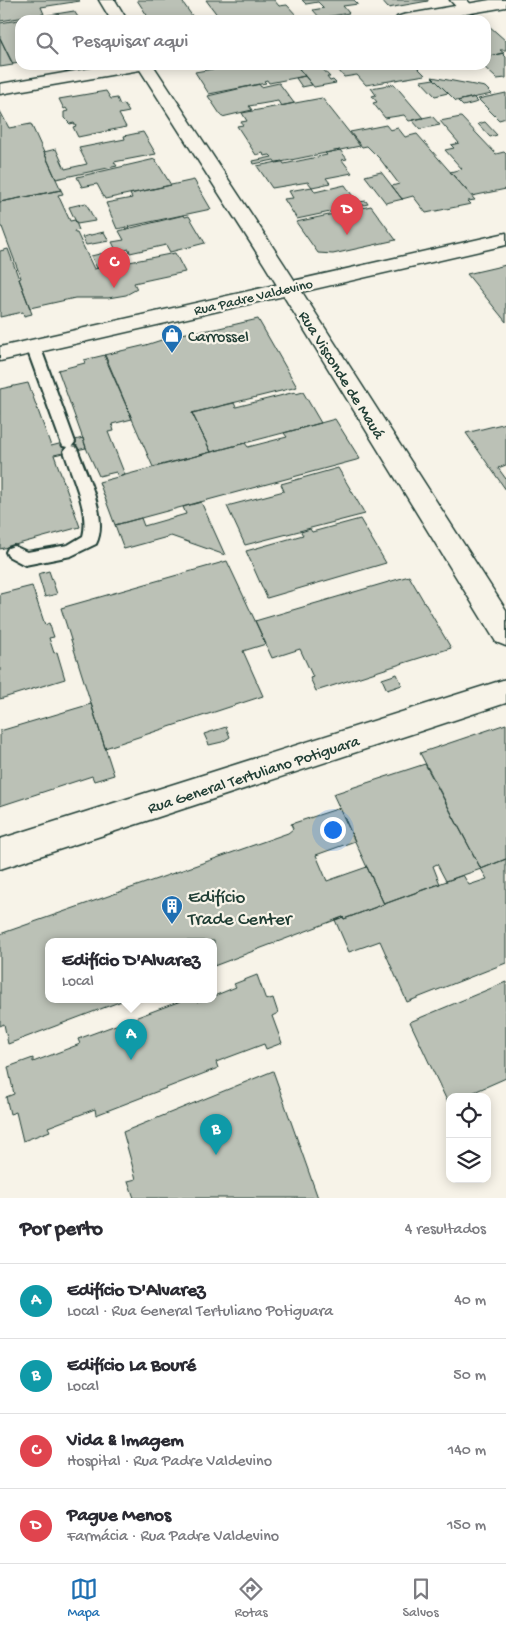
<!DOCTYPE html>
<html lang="pt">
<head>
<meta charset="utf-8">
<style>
	body { margin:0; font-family:"Gochi Hand",sans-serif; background:#f2f2f3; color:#2b2b33 }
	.controls { position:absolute; right:15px; bottom:15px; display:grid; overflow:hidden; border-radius:10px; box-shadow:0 2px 12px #0003 }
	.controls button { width:45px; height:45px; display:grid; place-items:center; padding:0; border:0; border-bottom:1px solid #e1e1e2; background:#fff; color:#2b2b33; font:25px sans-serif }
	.you { position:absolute; left:332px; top:829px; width:18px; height:18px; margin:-12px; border:4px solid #fff; border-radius:50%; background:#1a73e8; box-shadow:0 0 0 8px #1a73e833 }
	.badge { display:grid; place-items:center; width:32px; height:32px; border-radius:50%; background:#1f6fb2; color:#fff; font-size:16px; font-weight:700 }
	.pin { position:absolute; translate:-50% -41px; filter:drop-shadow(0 1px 2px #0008) }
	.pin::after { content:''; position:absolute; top:26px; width:18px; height:15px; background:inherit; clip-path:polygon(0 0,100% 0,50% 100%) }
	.popup { position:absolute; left:45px; top:938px; width:172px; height:65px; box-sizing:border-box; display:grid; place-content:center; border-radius:10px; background:#fff; filter:drop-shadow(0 1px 4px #0005); font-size:16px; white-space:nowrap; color:#7c7c81 }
	.popup b { font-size:19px; color:#2b2b33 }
	.popup::after { content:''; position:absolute; left:50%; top:100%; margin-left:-10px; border:10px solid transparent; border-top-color:#fff }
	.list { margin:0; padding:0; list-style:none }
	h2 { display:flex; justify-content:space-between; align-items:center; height:65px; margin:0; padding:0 20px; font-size:21px }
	h2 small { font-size:16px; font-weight:400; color:#7c7c81 }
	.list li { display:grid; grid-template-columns:32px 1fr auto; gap:15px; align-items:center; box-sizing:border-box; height:75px; padding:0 20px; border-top:1px solid #e1e1e2 }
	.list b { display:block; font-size:19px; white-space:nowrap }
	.list p { margin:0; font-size:16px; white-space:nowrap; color:#7c7c81 }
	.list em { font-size:16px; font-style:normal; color:#7c7c81 }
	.icon { flex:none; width:28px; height:28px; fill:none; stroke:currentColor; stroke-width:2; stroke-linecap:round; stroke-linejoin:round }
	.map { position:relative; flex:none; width:506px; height:1198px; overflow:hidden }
	.search { position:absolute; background:#fff; box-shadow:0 2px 12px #0003; left:15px; right:15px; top:15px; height:55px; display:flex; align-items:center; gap:12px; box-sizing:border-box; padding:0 18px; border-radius:15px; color:#7c7c81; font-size:19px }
	.sheet { height:365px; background:#fff }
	nav { display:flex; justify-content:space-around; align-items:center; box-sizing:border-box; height:70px; border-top:1px solid #e1e1e2; background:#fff; font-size:14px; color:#7c7c81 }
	nav a { display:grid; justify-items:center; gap:2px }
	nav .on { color:#1f6fb2 }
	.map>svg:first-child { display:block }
</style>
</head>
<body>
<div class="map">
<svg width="506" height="1198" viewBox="0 0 506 1198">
	<rect width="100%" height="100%" fill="#f7f3e8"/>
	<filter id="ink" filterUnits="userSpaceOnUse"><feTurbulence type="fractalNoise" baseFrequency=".02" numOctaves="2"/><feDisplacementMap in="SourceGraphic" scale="10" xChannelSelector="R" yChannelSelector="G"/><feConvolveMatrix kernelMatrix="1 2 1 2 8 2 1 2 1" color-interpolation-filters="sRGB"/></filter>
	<g filter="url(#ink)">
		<path fill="#bbc1b6" stroke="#1f3d34" d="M0,0H79L80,1L41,7L44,14L0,21Z
			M137,0H181L195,20H150Z
			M206,0H274L279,6L287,5L297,16L277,20H221Z
			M302,0H354L358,4L343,6L349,13L320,18L313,10L324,8L318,2L306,4Z
			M381,0H428V1L388,8Z
			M74,11L80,20H39L37,17Z
			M37,17L39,20H20V63L13,64L0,38V23Z
			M486,25H488L506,41V50H500L504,53L486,57Z
			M0,38L8,55L13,65L0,67Z
			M502,53L506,57V78L497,79L482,65H486V57Z
			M236,65H296L305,76L269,83L267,80L264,81L266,83L209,94L195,72Z
			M296,65H319L330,77H327L330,81L333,80L336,83L314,87Z
			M334,65H415L425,75L366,85L357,75L344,77Z
			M305,76L312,85L302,87L296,78Z
			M432,77L485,87L492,94L456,101Z
			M434,79L448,93L435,96L421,81Z
			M279,83L294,103L281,106L278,101L249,106L252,110L222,117L208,96L259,84L261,87Z
			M394,84L423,118L409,121L404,115L385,118L373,103L377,102L372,96L376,95L371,88Z
			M106,91L111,99L117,98L120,105L124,104L129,112L119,114L126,127L78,137L73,127L76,126L74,123L70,124L64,118V112L68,111L66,108L64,109L59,99Z
			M506,93V118L499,120L478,99Z
			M473,97L478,102L463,106L458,101Z
			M322,98L360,146L276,163L274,160L254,164L253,161L272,157L270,155L264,156L263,153L256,155L237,126L243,125L241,122L247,121L242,113Z
			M0,111L9,128L31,124L61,190L0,202Z
			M432,116L440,125L420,129L412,120Z
			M461,117L496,154L504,152L506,154V189L472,196L450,172L462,169L445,150L454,148L451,145L459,143L440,121Z
			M485,122L497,135L490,137L478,124Z
			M386,125L390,130L398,128L405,137L417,134L475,200L468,201L471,204L426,213L413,196L402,199L392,186L399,184L380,159L367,146L362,147L350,132Z
			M143,132L156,154L114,162L117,166L56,179L44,152L56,149L65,169L87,164L79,148L125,139L124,136Z
			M340,150L347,159L342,160L352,173L326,178L330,183L322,185L312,187L308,182L272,188L257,166L282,161L284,164L327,155L325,153Z
			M155,159L171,185L105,199L97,184L82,187L77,177Z
			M381,172L402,199H403L386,203L365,176Z
			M194,180L211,209L117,229L106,203L132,198L130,194Z
			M345,185L354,198H357L359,202L366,201L368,204L297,219L284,199L293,198L289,191L312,187L315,192Z
			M61,190L63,194L58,195L70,221L75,220L79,230L74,231L75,233H77L94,269L175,253L185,272L134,283L137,289L126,295L108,298H75L30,308L19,279L21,278L2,227H0V202Z
			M86,203L95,221L77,224L69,207Z
			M371,206L396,240L333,254L318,253L296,222Z
			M184,215L185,217L189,216L205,243L170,252L166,245L130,253L129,249L117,252L112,242L124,240L119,231Z
			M104,232L109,241L86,245L82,237Z
			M8,249L19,279L32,314L24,316L23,312L0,317V251Z
			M104,253L112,255L116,264L97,268L91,256Z
			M506,265V322L467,274Z
			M258,319L297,387L192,413L211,452L153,467L104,355L146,345L180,334L215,329Z
			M105,355L132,419L112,424L114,431L108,432L125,475L118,477L116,472L99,476L87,450L58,370L85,363L84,360Z
			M28,383L51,446L83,438L86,448L54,455L80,527L0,549V389Z
			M295,392L296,394L303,392L321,423L211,452L192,413L234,403L236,407Z
			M335,419L360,459L115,525L99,482L245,443L248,447L287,437L284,433Z
			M506,423V465L498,468L506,479V490L466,433Z
			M338,468L365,514L245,545L227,506L284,491L281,484Z
			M201,502L225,555L171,536L124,549L115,525L141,518L144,526L186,514L183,507Z
			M360,519L386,563L267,598L246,551L303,535L301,532L310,529L312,532Z
			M227,561L266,644L243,651L263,696L105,748L61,608Z
			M49,571L57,594L45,597L38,574Z
			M409,576L451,648L316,691L310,678L313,677L300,649L272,658L255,621Z
			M32,586L45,625L49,623L54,637L49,638L54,653L57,652L65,679L0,699V594Z
			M397,674L402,685L387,690L382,679Z
			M91,704L114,775L94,781L92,776L0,806V731Z
			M506,724V859L481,869L420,753Z
			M226,727L230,737L222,742L209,745L204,734Z
			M425,764L481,869L446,881L437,864L433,866L440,884L384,904L333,794Z
			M340,808L355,841L316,855L327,881L367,867L384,904L344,919L343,917L214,966V941H48V999H127L8,1044L4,1024L0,1026V934L288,833L293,829L291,824Z
			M506,859V963L407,1002L380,941L349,952L335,920L343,917L344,919L463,875L469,885L487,879L481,869Z
			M257,975L266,1000L273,998L278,1013L272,1016L282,1043L266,1049L264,1044L216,1062L218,1068L96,1115L95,1109L48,1127L50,1131L23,1141L16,1112L10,1114L6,1097L14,1094L8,1067L33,1058V1062L80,1044L78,1039L186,999H196L197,1002L206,999H214V996L236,987L234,984Z
			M506,982V1078L463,1097H450V1102L448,1103L410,1022Z
			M273,1071L318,1198H134L128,1181L136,1179L123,1132Z"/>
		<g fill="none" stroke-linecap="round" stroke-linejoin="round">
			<g stroke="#1f3d34" stroke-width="4">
				<path id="service" d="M33,342L38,343L40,346L75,442L72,446L76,447L78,451C87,476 109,519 96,544L71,556L25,565L8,556L6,552L8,548L14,546L27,552L68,545L83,536C90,512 71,475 64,451L67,447L63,446L61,442L26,346L28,343Z"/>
			</g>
			<g stroke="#1f3d34" stroke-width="3">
				<path id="minor" d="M99,0H115L127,20H111Z
					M450,0H467L475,9L473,12H461Z
					M137,65H153L284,264L506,610V646L496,642L264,264Z
					M506,679V703L0,869V839Z"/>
			</g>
			<g stroke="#1f3d34" stroke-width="3">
				<path id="tertiary" d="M490,0H506V7L430,20H395L397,17L403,15Z
					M110,65H148L146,69L140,70L0,94V84Z"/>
			</g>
			<g stroke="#1f3d34" stroke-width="3">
				<path id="primary" d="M506,233V245L0,361V347Z"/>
			</g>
			<use href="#service" fill="#f7f3e8" fill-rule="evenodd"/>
			<use href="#minor" fill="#f7f3e8" fill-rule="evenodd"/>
			<use href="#tertiary" fill="#f7f3e8" fill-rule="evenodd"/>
			<use href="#primary" fill="#f7f3e8" fill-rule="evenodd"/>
		</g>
	</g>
	<defs>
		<g id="shop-pin" transform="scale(1.125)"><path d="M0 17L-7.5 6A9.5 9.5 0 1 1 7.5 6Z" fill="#1f6fb2" stroke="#f7f3e8"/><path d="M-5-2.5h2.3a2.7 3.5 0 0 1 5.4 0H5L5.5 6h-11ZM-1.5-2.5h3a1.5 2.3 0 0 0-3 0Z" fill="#fff"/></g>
		<g id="building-pin" transform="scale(1.125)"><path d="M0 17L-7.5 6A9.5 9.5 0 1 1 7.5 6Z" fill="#1f6fb2" stroke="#f7f3e8"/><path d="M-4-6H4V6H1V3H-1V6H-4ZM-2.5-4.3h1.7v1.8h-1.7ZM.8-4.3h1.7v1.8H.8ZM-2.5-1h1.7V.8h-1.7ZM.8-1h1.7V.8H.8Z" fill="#fff"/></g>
	</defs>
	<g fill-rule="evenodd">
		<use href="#shop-pin" x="172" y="335"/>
		<use href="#building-pin" x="172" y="906"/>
	</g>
	<g text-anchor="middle" stroke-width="4.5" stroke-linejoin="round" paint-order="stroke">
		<g font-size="14" fill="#1f3d34" stroke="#f7f3e8">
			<text transform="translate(253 296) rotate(-13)" y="5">Rua Padre Valdevino</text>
		</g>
		<g font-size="16" fill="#1f3d34" stroke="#f7f3e8" text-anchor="start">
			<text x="188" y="341">Carrossel</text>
		</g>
		<g font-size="16" fill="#1f3d34" stroke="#f7f3e8">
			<text transform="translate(343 374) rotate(58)" y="6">Rua Visconde de Mauá</text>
			<text transform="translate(253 773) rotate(-18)" y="6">Rua General Tertuliano Potiguara</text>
		</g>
		<g font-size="19" fill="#1f3d34" stroke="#f7f3e8" text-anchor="start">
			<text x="188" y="902">Edifício<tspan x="188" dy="22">Trade Center</tspan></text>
		</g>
	</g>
</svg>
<div class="controls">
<button><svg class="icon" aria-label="locate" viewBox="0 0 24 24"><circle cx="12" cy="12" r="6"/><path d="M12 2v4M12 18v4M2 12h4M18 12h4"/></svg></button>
<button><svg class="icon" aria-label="layers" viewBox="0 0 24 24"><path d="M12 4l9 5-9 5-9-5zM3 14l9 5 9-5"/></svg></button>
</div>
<div class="you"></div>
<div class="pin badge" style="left:131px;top:1060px;background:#0f9aa8">A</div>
<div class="popup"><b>Edifício D'Alvarez</b>Local</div>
<div class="pin badge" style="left:216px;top:1155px;background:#0f9aa8">B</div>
<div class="pin badge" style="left:114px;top:288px;background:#e0444e">C</div>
<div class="pin badge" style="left:347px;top:235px;background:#e0444e">D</div>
<div class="search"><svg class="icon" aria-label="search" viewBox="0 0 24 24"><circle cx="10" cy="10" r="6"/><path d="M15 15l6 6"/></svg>Pesquisar aqui</div>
</div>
<section class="sheet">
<h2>Por perto<small>4 resultados</small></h2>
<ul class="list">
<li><span class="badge" style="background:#0f9aa8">A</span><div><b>Edifício D'Alvarez</b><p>Local · Rua General Tertuliano Potiguara</p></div><em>40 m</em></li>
<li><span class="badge" style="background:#0f9aa8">B</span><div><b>Edifício La Bouré</b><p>Local</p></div><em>50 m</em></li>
<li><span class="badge" style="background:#e0444e">C</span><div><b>Vida &amp; Imagem</b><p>Hospital · Rua Padre Valdevino</p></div><em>140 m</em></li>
<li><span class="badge" style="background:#e0444e">D</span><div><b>Pague Menos</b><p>Farmácia · Rua Padre Valdevino</p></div><em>150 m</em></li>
</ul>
</section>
<nav>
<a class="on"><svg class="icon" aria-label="map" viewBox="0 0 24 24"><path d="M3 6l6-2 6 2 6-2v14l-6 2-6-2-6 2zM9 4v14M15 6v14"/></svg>Mapa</a>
<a><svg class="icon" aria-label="directions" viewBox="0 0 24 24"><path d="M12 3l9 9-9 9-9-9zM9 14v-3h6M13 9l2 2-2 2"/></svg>Rotas</a>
<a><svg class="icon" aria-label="saved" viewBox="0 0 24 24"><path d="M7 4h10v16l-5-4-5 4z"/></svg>Salvos</a>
</nav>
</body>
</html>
